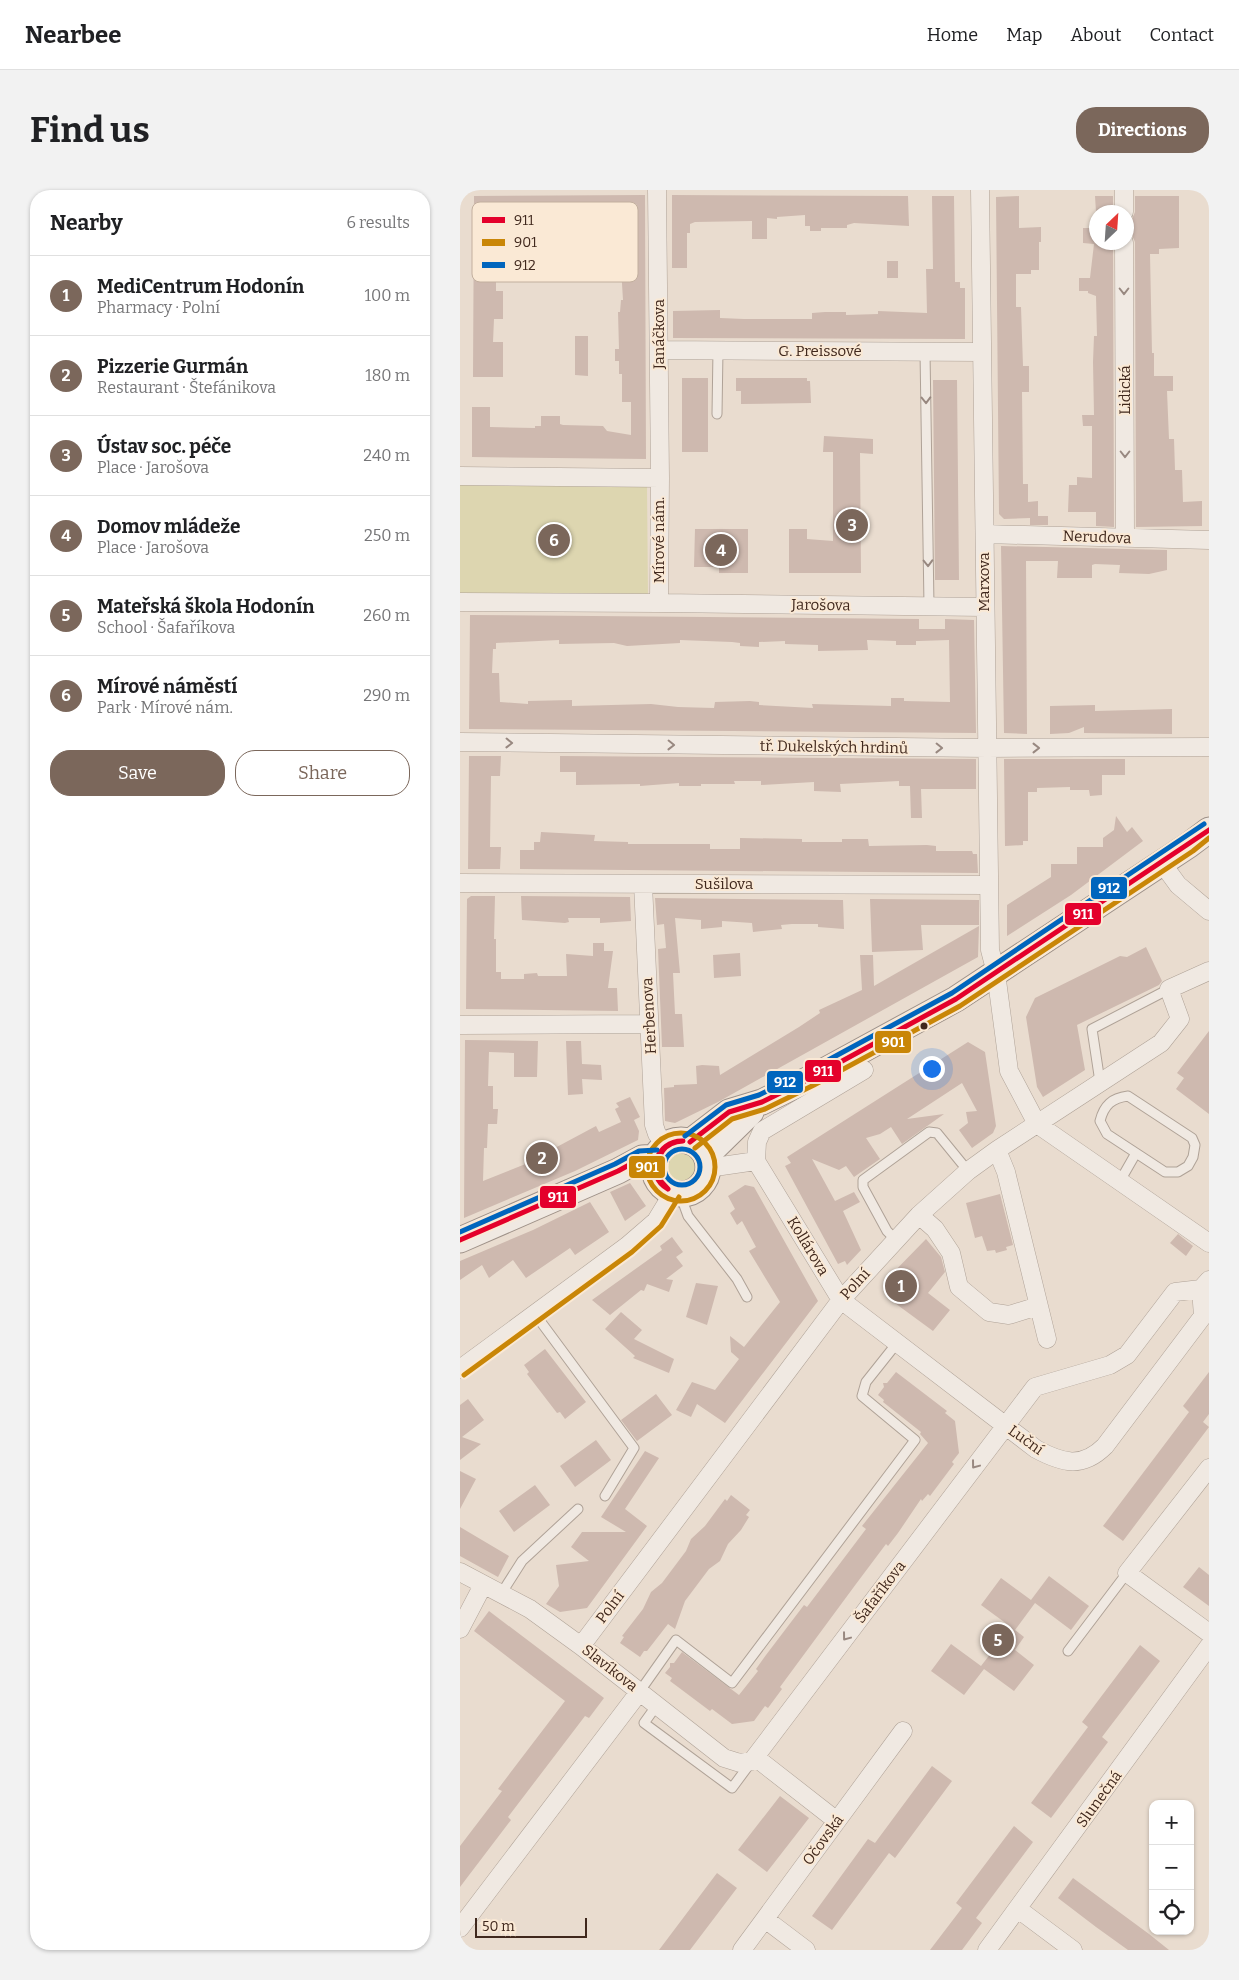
<!DOCTYPE html>
<html lang="en">
<head>
<meta charset="utf-8">
<style>
	body { margin:0; font-family:Bitter,serif; background:#f2f2f2; color:#202124 }
	.controls { position:absolute; right:15px; bottom:15px; display:grid; overflow:hidden; border-radius:10px; box-shadow:0 1px 4px #0004 }
	.controls button { width:45px; height:45px; display:grid; place-items:center; padding:0; border:0; border-bottom:1px solid #e0e0e0; background:#fff; color:#202124; font:25px sans-serif }
	.compass { position:absolute; left:629px; top:15px; width:45px; height:45px; border-radius:50%; background:#fff; box-shadow:0 1px 4px #0004; rotate:25deg }
	.scale { position:absolute; left:15px; bottom:12px; width:112px; box-sizing:border-box; padding-left:5px; border:2px solid #40281d; border-top:0; font-size:14px; line-height:18px; white-space:nowrap; color:#40281d; -webkit-text-stroke:4px #fae9d5; paint-order:stroke }
	.you { position:absolute; left:471px; top:878px; width:18px; height:18px; margin:-12px; border:4px solid #fff; border-radius:50%; background:#1a73e8; box-shadow:0 0 0 8px #1a73e833 }
	.badge { display:grid; place-items:center; width:32px; height:32px; border-radius:50%; background:#7b675b; color:#fff; font-size:16px; font-weight:700 }
	.pin { position:absolute; translate:-50% -50%; border:2px solid #fff; box-shadow:0 1px 5px #0006 }
	.list { margin:0; padding:0; list-style:none }
	h2 { display:flex; justify-content:space-between; align-items:center; height:65px; margin:0; padding:0 20px; font-size:21px }
	h2 small { font-size:16px; font-weight:400; color:#757577 }
	.list li { display:grid; grid-template-columns:32px 1fr auto; gap:15px; align-items:center; box-sizing:border-box; height:80px; padding:0 20px; border-top:1px solid #e0e0e0 }
	.list b { display:block; font-size:19px; white-space:nowrap }
	.list p { margin:0; font-size:16px; white-space:nowrap; color:#757577 }
	.list em { font-size:16px; font-style:normal; color:#757577 }
	.actions { display:flex; gap:10px; padding:15px 20px }
	.actions a { flex:1; padding:11px 0; border:1px solid #7b675b; border-radius:20px; text-align:center; font-size:18px; color:#7b675b }
	.actions .main { background:#7b675b; color:#fff }
	.icon { flex:none; width:28px; height:28px; fill:none; stroke:currentColor; stroke-width:2; stroke-linecap:round; stroke-linejoin:round }
	.map { position:relative; flex:none; width:749px; height:1760px; overflow:hidden; border-radius:20px }
	header { display:flex; align-items:center; gap:30px; box-sizing:border-box; height:70px; padding:0 25px; background:#fff; border-bottom:1px solid #e0e0e0 }
	header strong { font-size:24px }
	nav { display:flex; gap:28px; margin-inline-start:auto; font-size:18px }
	.intro { display:flex; align-items:center; justify-content:space-between; box-sizing:border-box; height:120px; padding:0 30px }
	h1 { margin:0; font-size:35px }
	.button { padding:12px 22px; border-radius:20px; background:#7b675b; color:#fff; font-size:18px; font-weight:700 }
	main { display:flex; gap:30px; padding:0 30px }
	aside { flex:1; background:#fff; border-radius:20px; box-shadow:0 1px 4px #0004 }
	.map>svg:first-child { display:block }
</style>
</head>
<body>
<header>
<strong>Nearbee</strong>
<nav><a>Home</a><a>Map</a><a>About</a><a>Contact</a></nav>
</header>
<div class="intro"><h1>Find us</h1><a class="button">Directions</a></div>
<main>
<aside>
<h2>Nearby<small>6 results</small></h2>
<ul class="list">
<li><span class="badge">1</span><div><b>MediCentrum Hodonín</b><p>Pharmacy · Polní</p></div><em>100 m</em></li>
<li><span class="badge">2</span><div><b>Pizzerie Gurmán</b><p>Restaurant · Štefánikova</p></div><em>180 m</em></li>
<li><span class="badge">3</span><div><b>Ústav soc. péče</b><p>Place · Jarošova</p></div><em>240 m</em></li>
<li><span class="badge">4</span><div><b>Domov mládeže</b><p>Place · Jarošova</p></div><em>250 m</em></li>
<li><span class="badge">5</span><div><b>Mateřská škola Hodonín</b><p>School · Šafaříkova</p></div><em>260 m</em></li>
<li><span class="badge">6</span><div><b>Mírové náměstí</b><p>Park · Mírové nám.</p></div><em>290 m</em></li>
</ul>
<div class="actions"><a class="main">Save</a><a>Share</a></div>
</aside>
<div class="map">
<svg width="749" height="1760" viewBox="0 0 749 1760">
	<rect width="100%" height="100%" fill="#e9dccf"/>
	<path fill="#ddd6b0" d="M0,293L187,295L188,407L0,404Z
		M207 977a15 15 0 1 1 30 0a15 15 0 1 1-30 0Z"/>
	<path fill="#ceb9af" fill-rule="evenodd" d="M185,5L186,269L12,267V217H30V237L75,238V236H81V226H100V234L103,235L143,236L147,241L171,245V212H162V184H159V171H155V159H159L158,122H160L161,110H163L159,45H147V34H143V27H117V30H113V36H84V31L42,34V53H36V101H43V129H34L33,152H43V187H13L14,6Z
		M212,5L448,6L449,36L394,33L387,35V38H361V41H350V36H345V25L317,27V29L307,28V49H292V31L235,32L230,34V43H227V78H212Z
		M472,6H494L495,92H500V98H505V149L213,148V121L260,120V128L284,129H352V123L365,122H386V125L418,124V121L467,123L466,79H473Z
		M559,6V38L581,37V52H579V80H571V84H556V117H561L563,176H569V202H562L563,294H568V312L578,311V326H588V335H570V328L544,329L539,324L536,7Z
		M635,6H653V22H636Z
		M675,6H719V58L699,59V64H690L692,163H694V186H713V201H707L709,249H714L715,280H722L723,312L742,311V336L676,337L675,52L672,45V29L675,22Z
		M623,38H636V52H653L654,337L636,336V322H608L609,295H617V287L632,288V236H623L622,225H634L633,172L634,146H637L636,106L628,103V101H619V88H630L634,54L623,53Z
		M427,71H438V88H427Z
		M115,146H128V186L115,185Z
		M222,188H248V262H222Z
		M276,188H347V191H350L351,213L281,214V201H276Z
		M473,190H497L499,390H475Z
		M364,246L413,249V264L400,263L401,383H329V339H347V349L373,351V262H363Z
		M235,339H288V383H259V377H234Z
		M541,356L707,360V380L689,384L659,383L660,375L635,374L632,375V388H597L598,371H566L567,544L544,543Z
		M10,425L459,429V439H485V429L514,430L516,543L9,539ZM99,450V454L154,453L167,456L220,453V450L272,452L280,453V456L299,457V452L325,451V454L358,455V461L408,460L407,450L436,451V455H456V451H459L489,450L490,512L444,511V508H431V516L352,514L353,518L299,515V512L290,511L255,512L254,518L218,517L191,514L112,516V510L68,511V514L40,512L39,483H32L33,459H36V453Z
		M635,515V521L712,519V544L624,543V537L609,543L590,544V516Z
		M9,566H41L40,586H31L30,657H41L40,679H8Z
		M100,566L516,569V599H461L462,628H451L450,596H439V591L380,594L381,602L354,601V592L301,595V591H274L275,594H241V596H219V593L180,596V594L116,595V582H100Z
		M544,569H665V585H642V605L630,606L629,600H610V597L577,598V602H568V651H563V655L545,656Z
		M656,626L667,642L672,637L683,651L611,705L547,746V715L591,687V674H617V657H643V648L654,640Z
		M81,642L135,645L134,651L168,652V654H250V659H280V648L342,649V652H382V649H408L409,656L467,655L476,656V661H512L513,664H517L518,683L60,679V660H74V652H80Z
		M11,706H35L34,749H36V782H41V789H64V784L77,783L78,786H107L106,764L133,766V753H144V761H153L148,798H157L158,821L6,819L7,709Z
		M61,706L170,707L171,731L140,733V728H108L109,732L105,733L62,730Z
		M195,708L383,710L384,739L358,737V734H332L321,735L322,739L293,742L292,733L262,731V737L241,739V730L215,728L220,783H213L215,824H222L224,857H202L198,759L206,758L204,734L197,735Z
		M410,709L519,710V735H461L463,760L412,762Z
		M519,736L518,767L258,912L215,933L205,931L204,898L214,897V895L237,894L236,876L242,875L259,876L260,885L339,837L360,823L359,820L402,800L400,765H413L414,796Z
		M686,757L702,791L699,795L617,835L625,880L583,907L577,897L566,827L575,808L660,766L667,767Z
		M280,763L281,786L254,788L253,765Z
		M749,841V924L716,899L724,888L717,883Z
		M5,850L78,851L77,887H54V863L29,862L28,896H33V919H38L37,934H28L27,958H24L23,991L78,969L75,963L92,956L93,959L136,936L139,942L161,932L155,919L159,917L156,913L170,907L180,927L174,930L179,941L178,950L115,981L4,1028Z
		M106,851H121L122,874L141,875L142,890L122,889L123,904L108,905Z
		M508,852L525,862L536,936L533,943L512,958L499,940L508,933L506,922L517,921L502,893L447,929L484,924L442,954L431,937L420,944L406,948L420,969L394,987L386,976L379,980L352,969L375,1011L394,1002L400,1012L383,1021L401,1060L387,1075L385,1071L378,1074L325,976L331,973L327,967Z
		M170,993L186,1016L165,1031L150,1002Z
		M285,995L294,997L358,1111L265,1233L237,1214L231,1227L216,1220L232,1192L255,1200L279,1169L271,1162L270,1146L284,1157L320,1112L289,1061L296,1057L282,1031L277,1035L270,1023L275,1019L268,1006Z
		M540,1004L553,1055L546,1057L547,1060L536,1063L535,1060L527,1061L522,1046L515,1048L506,1013Z
		M130,1012L149,1042L115,1065L110,1058L66,1088L53,1070L29,1088L22,1075L0,1090V1071L73,1040Z
		M718,1044L733,1056L726,1066L710,1053Z
		M212,1047L223,1062L216,1067L223,1076L206,1089L213,1090L209,1102L187,1094L184,1101L181,1100L150,1125L132,1110L202,1060L200,1056Z
		M466,1049L481,1067L485,1082L468,1103L490,1120L473,1141L428,1108L426,1090Z
		M236,1093L258,1096L247,1135L226,1127Z
		M161,1122L182,1140L174,1149L214,1169L209,1183L173,1168L175,1166L145,1139Z
		M85,1159L126,1212L105,1229L100,1222L97,1223L67,1184L69,1182L64,1175Z
		M436,1182L487,1221L485,1223L495,1231L499,1263L492,1272L494,1274L470,1306L468,1304L462,1311L461,1309L438,1343L428,1356L426,1354L396,1394L320,1497L322,1499L308,1518L305,1516L294,1531L272,1534L252,1519L250,1521L210,1491L212,1488L205,1483L210,1477V1473H214L222,1462L279,1505L298,1481L296,1479L306,1465L344,1415L347,1417L406,1339L402,1336L468,1253L460,1244L461,1242L423,1212L424,1210L418,1205L424,1197L423,1193H427Z
		M749,1182V1224L743,1232L749,1237L663,1351L643,1336L729,1222L723,1216Z
		M196,1204L212,1225L177,1251L161,1230Z
		M8,1209L24,1230L2,1247L21,1254L0,1270V1215Z
		M136,1250L151,1270L115,1297L100,1276Z
		M185,1261L199,1268L165,1319L187,1336L127,1418L100,1422L86,1414L99,1396L96,1375L129,1371L111,1357L122,1342H166L141,1327Z
		M0,1281L16,1289L0,1319Z
		M75,1295L90,1315L54,1342L39,1321Z
		M271,1305L290,1320L286,1325L289,1327L281,1340L268,1354L260,1371L249,1379L225,1411L215,1439L208,1434L187,1461H184L180,1467L160,1453L164,1447L162,1446L183,1419L191,1402L202,1393L226,1361L231,1349L245,1336L265,1309L267,1311Z
		M0,1337L49,1366L38,1387L0,1366Z
		M739,1377L749,1385V1416L723,1397Z
		M589,1386L629,1416L611,1440L575,1413L555,1440L564,1447L555,1460L574,1475L554,1501L524,1479L504,1505L471,1481L491,1454L521,1476L551,1437L521,1415L541,1388L571,1410Z
		M29,1421L144,1508L129,1528L125,1526L48,1627L51,1630L0,1697V1656L42,1601L38,1599L105,1511L14,1441Z
		M680,1455L700,1471L642,1547L648,1552L591,1628L571,1613L628,1537L622,1532Z
		M472,1576L492,1591L435,1668L429,1663L372,1740L352,1726L408,1649L415,1653Z
		M320,1606L349,1628L307,1682L278,1660Z
		M554,1636L573,1652L516,1728L522,1733L502,1760H470L502,1718L496,1713Z
		M257,1683L277,1698L230,1760H199Z
		M613,1688L689,1744L709,1760H668L636,1737L598,1708Z"/>
	<g fill="none" stroke-linecap="round" stroke-linejoin="round">
		<g stroke="#afa297" stroke-width="11">
			<path id="service" d="M465,162L469,416
				M257,224L258,160
				M640,892L632,839L709,799
				M668,906L732,948L735,955L733,967L728,976L718,982H705L647,944L640,931C644,915 652,908 668,906Z
				M660,991L676,963
				M220,1004L228,1026L277,1089L287,1107
				M436,1050L427,1041L403,997V990L469,942L477,943L508,981
				M75,1124L174,1258L145,1306
				M41,1404L62,1371L118,1319
				M608,1461L667,1383
				M180,1501L216,1450L272,1493L455,1250L402,1206L406,1192L437,1153
				M197,1515L184,1533L272,1598L292,1571"/>
		</g>
		<g stroke="#afa297" stroke-width="19">
			<path id="minor" d="M197,0L200,288
				M520,0L530,760L536,783L549,881L577,934L749,1053
				M664,0V22
				M664,52L665,348
				M199,160L521,162
				M0,286L200,288L199,413L0,412
				M525,344L749,350
				M199,413L524,417
				M0,552L527,558L749,557
				M702,673L718,695L749,721
				M0,693L528,695
				M183,694L194,935L197,944L206,955
				M0,835L189,834
				M537,960L546,982L587,1149
				M296,971L381,1110L576,1259C602,1273 622,1279 645,1256L743,1126L741,1099L749,1090
				M296,971L297,952L302,941L404,880
				M248,978L296,971
				M459,1025L475,1039L491,1063L499,1097L529,1122L549,1125L578,1116
				M0,1179L167,1056L196,1031L213,1003
				M749,1278L667,1383L749,1443
				M0,1382L70,1419L121,1456L264,1568L280,1573L292,1571L575,1197L650,1175L667,1165L715,1102L741,1099
				M0,1439L23,1395
				M121,1456L381,1110L459,1025L508,981L537,960L701,853L720,829L709,799L749,781
				M295,1567L377,1631
				M558,1719L613,1760
				M305,1729L346,1760
				M0,1738L180,1501
				M282,1760L443,1541
				M527,1760L749,1456"/>
		</g>
		<g stroke="#9e9188" stroke-width="27">
			<path id="secondary" d="M194 977a27 27 0 1 1 54 0a27 27 0 1 1-54 0Z
				M230,952L269,922L302,912L351,888L496,809L729,655L749,640
				M246,966L291,922
				M0,1050L158,981L182,968L197,967"/>
		</g>
		<use href="#service" stroke="#f0e9e2" stroke-width="9"/>
		<use href="#minor" stroke="#f0e9e2" stroke-width="18"/>
		<use href="#secondary" stroke="#f0e9e2" stroke-width="25"/>
		<g stroke="#fae9d5" stroke-width="9">
			<path id="bus-1" d="M230,952L269,922L302,912L351,888L496,809L749,640
				M208,999C184,986 196,950 223,951
				M208,999L196,986C196,968 202,952 223,951
				M0,1050L158,981L182,968L197,967"/>
		</g>
		<g stroke="#fae9d5" stroke-width="9">
			<path id="bus-2" d="M187 977a34 34 0 1 1 68 0a34 34 0 1 1-68 0Z
				M235,958L272,929L305,919L354,895L500,816L733,661L749,648
				M4,1185L172,1062L201,1036L219,1007"/>
		</g>
		<g stroke="#fae9d5" stroke-width="9">
			<path id="bus-3" d="M225,946L266,915L299,905L348,881L492,803L744,634
				M204 977a18 18 0 1 1 36 0a18 18 0 1 1-36 0Z
				M0,1042L155,974L179,961L197,960"/>
		</g>
		<use href="#bus-1" stroke="#e4002b" stroke-width="5"/>
		<use href="#bus-2" stroke="#c98607" stroke-width="5"/>
		<use href="#bus-3" stroke="#0065bd" stroke-width="5"/>
	</g>
	<defs><path id="oneway-chevron" d="M-2-3.5L2.5 0L-2 3.5" fill="none" stroke-width="1.6" stroke-linecap="round" stroke-linejoin="round" transform="scale(1.25)"/></defs>
	<g stroke="#988880">
		<use href="#oneway-chevron" transform="translate(664 101) rotate(90)"/>
		<use href="#oneway-chevron" transform="translate(466 210) rotate(89)"/>
		<use href="#oneway-chevron" transform="translate(665 264) rotate(90)"/>
		<use href="#oneway-chevron" transform="translate(468 373) rotate(89)"/>
		<use href="#oneway-chevron" transform="translate(49 553) rotate(1)"/>
		<use href="#oneway-chevron" transform="translate(211 555) rotate(1)"/>
		<use href="#oneway-chevron" transform="translate(479 558) rotate(1)"/>
		<use href="#oneway-chevron" transform="translate(576 558)"/>
		<use href="#oneway-chevron" transform="translate(515 1275) rotate(127)"/>
		<use href="#oneway-chevron" transform="translate(386 1447) rotate(127)"/>
	</g>
	<circle fill="#40281d" stroke="#fae9d5" stroke-width="2" cx="464" cy="836" r="4.5"/>
	<g text-anchor="middle" stroke-width="4" stroke-linejoin="round" paint-order="stroke">
		<g font-size="15" fill="#40281d" stroke="#fae9d5">
			<text transform="translate(199 144) rotate(-90)" y="5">Janáčkova</text>
			<text x="360" y="166">G. Preissové</text>
			<text transform="translate(665 200) rotate(-90)" y="5">Lidická</text>
			<text transform="translate(637 347) rotate(2)" y="5">Nerudova</text>
			<text transform="translate(199 350) rotate(-90)" y="5">Mírové nám.</text>
			<text transform="translate(524 392) rotate(-90)" y="5">Marxova</text>
			<text transform="translate(361 415) rotate(1)" y="5">Jarošova</text>
			<text transform="translate(374 557) rotate(1)" y="5">tř. Dukelských hrdinů</text>
			<text x="264" y="699">Sušilova</text>
			<text transform="translate(189 826) rotate(-93)" y="5">Herbenova</text>
			<text transform="translate(348 1056) rotate(59)" y="5">Kollárova</text>
			<text transform="translate(395 1094) rotate(-48)" y="5">Polní</text>
			<text transform="translate(566 1250) rotate(36)" y="5">Luční</text>
			<text transform="translate(420 1402) rotate(-53)" y="5">Šafaříkova</text>
			<text transform="translate(150 1417) rotate(-53)" y="5">Polní</text>
			<text transform="translate(150 1478) rotate(38)" y="5">Slavíkova</text>
			<text transform="translate(639 1609) rotate(-54)" y="5">Slunečná</text>
			<text transform="translate(363 1650) rotate(-54)" y="5">Očovská</text>
		</g>
	</g>
	<rect x="12" y="12" width="166" height="80" rx="8" fill="#fae9d5" stroke="#c2af9e" stroke-width="1"/>
	<rect x="22" y="27" width="23" height="6" fill="#e4002b"/>
	<rect x="22" y="49" width="23" height="7" fill="#c98607"/>
	<rect x="22" y="72" width="23" height="6" fill="#0065bd"/>
	<g font-size="14" fill="#40281d">
		<text x="54" y="35">911</text>
		<text x="54" y="57">901</text>
		<text x="54" y="80">912</text>
	</g>
	<g stroke="#fae9d5" stroke-width="2">
		<rect x="630" y="686" width="38" height="24" rx="5" fill="#0065bd"/>
		<rect x="604" y="712" width="38" height="24" rx="5" fill="#e4002b"/>
		<rect x="414" y="840" width="38" height="24" rx="5" fill="#c98607"/>
		<rect x="344" y="869" width="38" height="24" rx="5" fill="#e4002b"/>
		<rect x="306" y="880" width="38" height="24" rx="5" fill="#0065bd"/>
		<rect x="168" y="965" width="38" height="24" rx="5" fill="#c98607"/>
		<rect x="79" y="995" width="38" height="24" rx="5" fill="#e4002b"/>
	</g>
	<g font-size="14" text-anchor="middle" font-weight="bold" fill="#fff">
		<text x="649" y="703">912</text>
		<text x="623" y="729">911</text>
		<text x="433" y="857">901</text>
		<text x="363" y="886">911</text>
		<text x="325" y="897">912</text>
		<text x="187" y="982">901</text>
		<text x="98" y="1012">911</text>
	</g>
</svg>
<div class="controls">
<button>+</button>
<button>−</button>
<button><svg class="icon" aria-label="locate" viewBox="0 0 24 24"><circle cx="12" cy="12" r="6"/><path d="M12 2v4M12 18v4M2 12h4M18 12h4"/></svg></button>
</div>
<svg class="compass" viewBox="-18 -18 36 36"><path d="M0-13l5 13h-10z" fill="#e53935"/><path d="M0 13l5-13h-10z" fill="#757577"/></svg>
<div class="scale">50 m</div>
<div class="you"></div>
<div class="pin badge" style="left:441px;top:1096px">1</div>
<div class="pin badge" style="left:82px;top:968px">2</div>
<div class="pin badge" style="left:392px;top:335px">3</div>
<div class="pin badge" style="left:261px;top:360px">4</div>
<div class="pin badge" style="left:538px;top:1450px">5</div>
<div class="pin badge" style="left:94px;top:350px">6</div>
</div>
</main>
</body>
</html>
